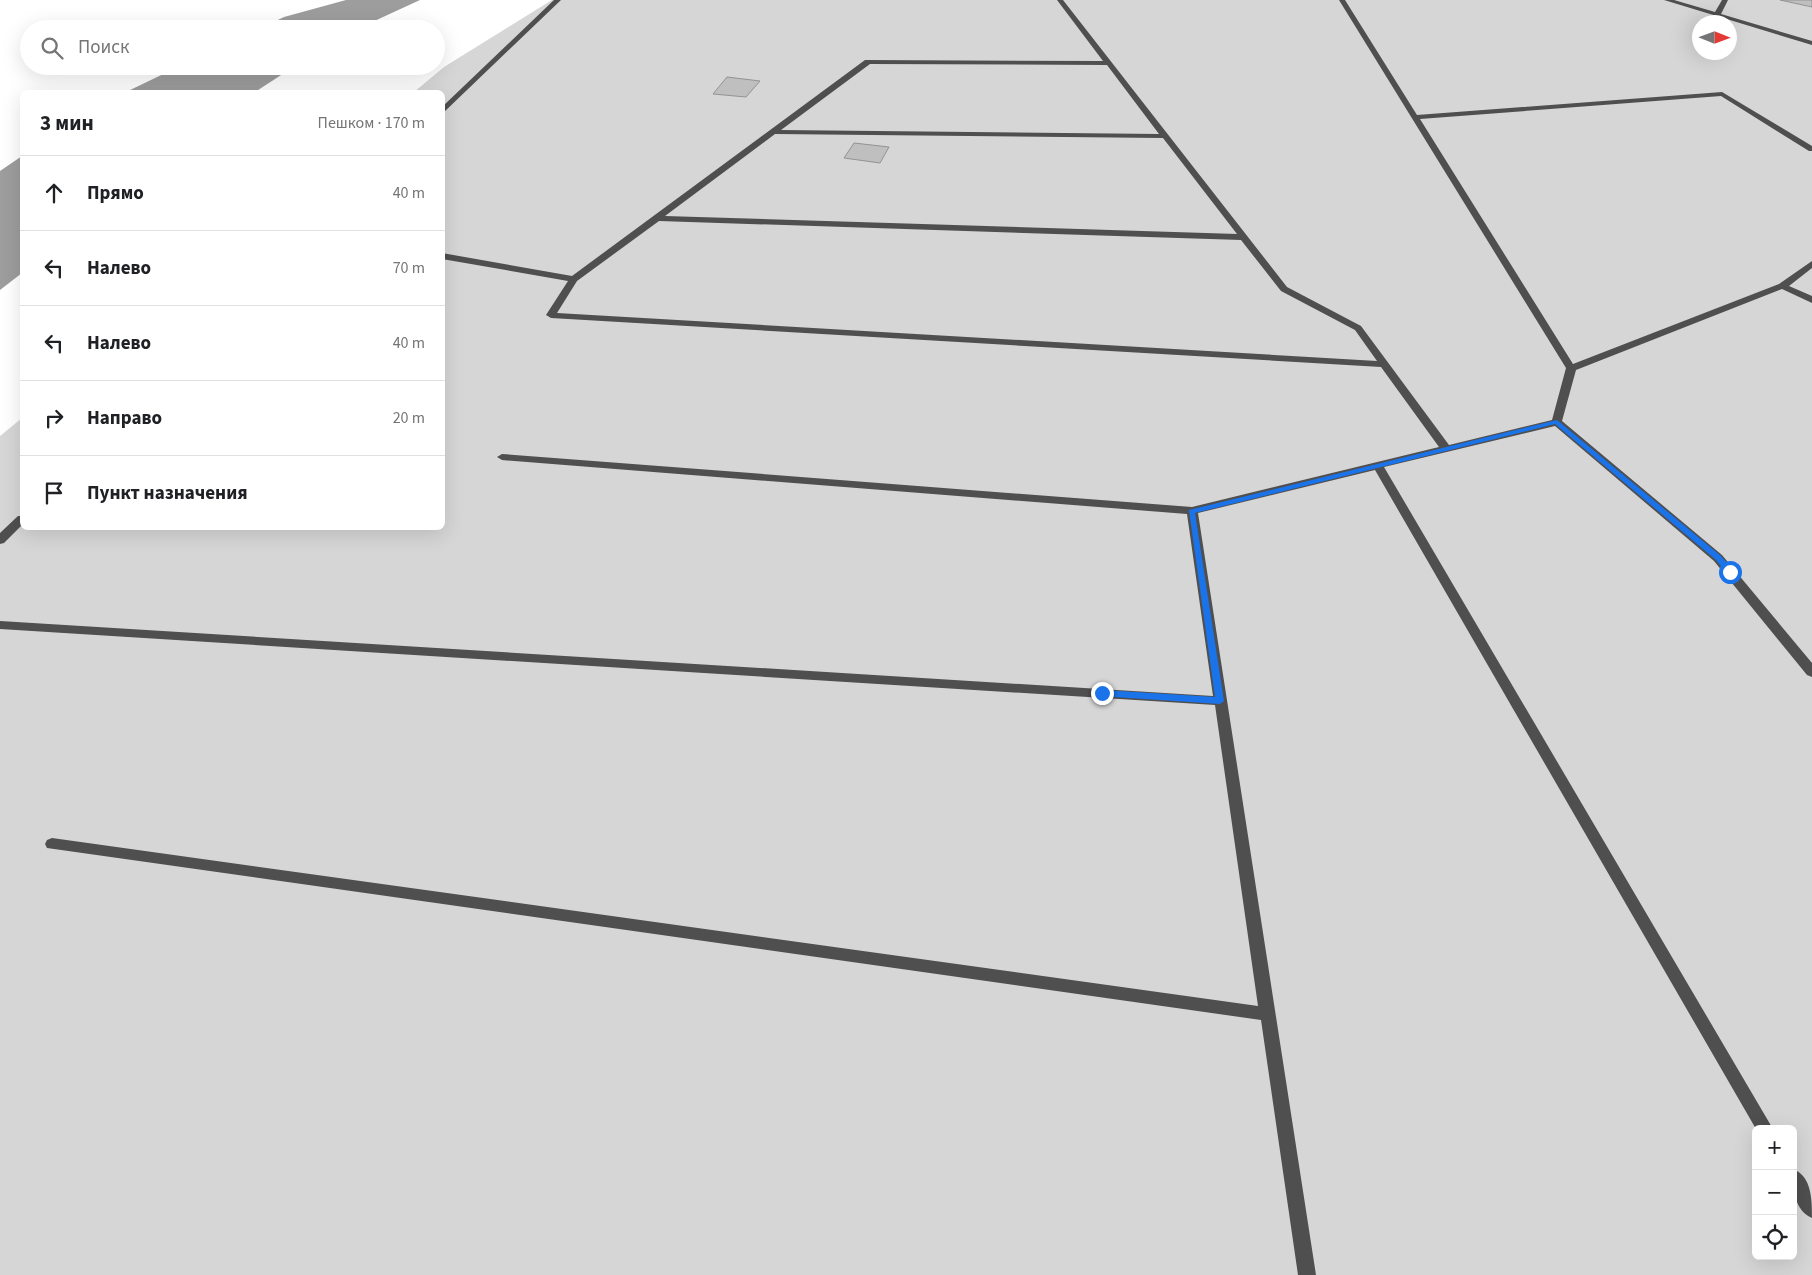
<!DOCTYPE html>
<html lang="ru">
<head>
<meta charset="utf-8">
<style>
	body { margin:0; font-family:"Source Sans 3",sans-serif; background:#f6f6f6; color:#202124 }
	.controls { position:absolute; right:15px; bottom:15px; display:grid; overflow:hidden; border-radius:8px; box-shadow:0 5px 20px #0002 }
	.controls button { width:45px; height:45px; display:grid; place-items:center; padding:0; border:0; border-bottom:1px solid #e0e0e0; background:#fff; color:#202124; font:25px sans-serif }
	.compass { position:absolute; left:1692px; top:15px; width:45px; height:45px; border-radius:50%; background:#fff; box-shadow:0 5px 20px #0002; rotate:91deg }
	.stop { position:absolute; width:15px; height:15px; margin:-11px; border:4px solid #1a73e8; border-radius:50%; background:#fff }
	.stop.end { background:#1a73e8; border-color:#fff; box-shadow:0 1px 5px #0008 }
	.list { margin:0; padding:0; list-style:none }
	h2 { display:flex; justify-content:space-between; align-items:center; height:65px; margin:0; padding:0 20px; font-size:21px }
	h2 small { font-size:16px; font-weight:400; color:#757577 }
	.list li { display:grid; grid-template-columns:32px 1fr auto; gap:15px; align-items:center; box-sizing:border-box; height:75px; padding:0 20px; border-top:1px solid #e0e0e0 }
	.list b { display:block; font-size:19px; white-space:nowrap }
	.list em { font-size:16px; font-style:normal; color:#757577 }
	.icon { flex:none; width:28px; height:28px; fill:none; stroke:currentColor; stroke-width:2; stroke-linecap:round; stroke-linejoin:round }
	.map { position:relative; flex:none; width:1812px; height:1275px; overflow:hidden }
	.search { position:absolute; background:#fff; box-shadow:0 5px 20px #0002; left:20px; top:20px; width:425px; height:55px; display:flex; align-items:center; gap:12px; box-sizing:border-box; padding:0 18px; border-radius:28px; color:#757577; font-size:19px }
	.panel { position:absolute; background:#fff; box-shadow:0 5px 20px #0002; left:20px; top:90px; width:425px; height:440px; border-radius:8px }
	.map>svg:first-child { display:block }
</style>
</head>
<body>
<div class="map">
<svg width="1812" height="1275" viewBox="0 0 1812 1275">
	<rect width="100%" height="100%" fill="#fff"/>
	<path fill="#d6d6d6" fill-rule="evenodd" d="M552,0H1812V1275H0V436L22,418V528H442V92H414L444,67ZM1700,22H1730V52H1700ZM1756,1129H1793V1256H1756Z"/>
	<path fill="#9d9d9d" d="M346,0H420L357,29H259L284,17Z
		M180,66H295L255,92H126Z
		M22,156V273L0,290V171Z"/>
	<path fill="#bfbfbf" stroke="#939393" d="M1780,0H1812V7Z
		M727,77L760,81L746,97L713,94Z
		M854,143L889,147L880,163L844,158Z"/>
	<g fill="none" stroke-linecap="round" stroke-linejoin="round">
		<path fill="#4f4f4f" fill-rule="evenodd" d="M554,0H561L442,114V107Z
			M1057,0H1063L1287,287L1361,326L1449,445L1552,420L1566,368L1339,0H1345L1417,115L1722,92L1812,146V151H1809L1721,96L1420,119L1573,364L1779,284L1812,261V268L1789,286L1812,296V303L1782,289L1576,370L1562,421L1722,555L1812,663V677L1807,675L1714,561L1555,426L1384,467L1773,1129H1756L1375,470L1198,513L1316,1275H1298L1261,1020L47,848L45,844L47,840L52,838L1258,1006L1215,705L0,629V621L1213,696L1187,514L502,460L497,457L502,454L1192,507L1439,447L1381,367L551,318L546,315L568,281L442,259V253L572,276L865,60L1103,61ZM870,64L1107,65L1159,134L781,130ZM775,134L1163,138L1237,234L665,216ZM659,221L1241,240L1281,291L1355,330L1377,361L557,313L577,281Z
			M1664,0H1674L1715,12L1722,0H1728L1721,14L1812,41V45Z
			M18,516H22V525L4,543L0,544V533Z
			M1793,1169C1812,1176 1812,1201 1812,1218C1793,1210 1793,1186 1793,1169Z"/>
	</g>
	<path fill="#1a73e8" d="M1557,420L1721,556L1733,570V574H1727L1716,560L1555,424L1195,513L1224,701L1220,704L1099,696L1098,693L1102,690L1215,697L1189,510Z"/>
</svg>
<div class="controls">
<button>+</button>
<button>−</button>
<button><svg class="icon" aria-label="locate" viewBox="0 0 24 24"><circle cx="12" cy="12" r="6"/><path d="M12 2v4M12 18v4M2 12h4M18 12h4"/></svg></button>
</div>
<svg class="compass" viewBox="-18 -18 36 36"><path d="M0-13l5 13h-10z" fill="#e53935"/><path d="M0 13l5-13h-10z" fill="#757577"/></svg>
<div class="stop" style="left:1730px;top:572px"></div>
<div class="stop end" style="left:1102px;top:693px"></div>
<div class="search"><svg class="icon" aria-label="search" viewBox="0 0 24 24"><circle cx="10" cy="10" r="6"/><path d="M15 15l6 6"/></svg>Поиск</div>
<section class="panel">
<h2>3 мин<small>Пешком · 170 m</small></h2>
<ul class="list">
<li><svg class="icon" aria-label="ahead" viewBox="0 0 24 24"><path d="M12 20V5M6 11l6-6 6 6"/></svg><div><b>Прямо</b></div><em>40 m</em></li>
<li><svg class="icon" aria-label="left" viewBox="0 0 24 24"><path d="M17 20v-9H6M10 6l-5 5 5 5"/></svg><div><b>Налево</b></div><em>70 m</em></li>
<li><svg class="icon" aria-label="left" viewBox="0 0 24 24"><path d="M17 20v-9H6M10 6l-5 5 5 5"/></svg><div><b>Налево</b></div><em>40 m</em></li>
<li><svg class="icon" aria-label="right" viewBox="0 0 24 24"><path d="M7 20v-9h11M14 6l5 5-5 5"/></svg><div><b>Направо</b></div><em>20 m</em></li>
<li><svg class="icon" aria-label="arrive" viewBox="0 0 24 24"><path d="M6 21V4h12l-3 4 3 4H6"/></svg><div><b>Пункт назначения</b></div></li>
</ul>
</section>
</div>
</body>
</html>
